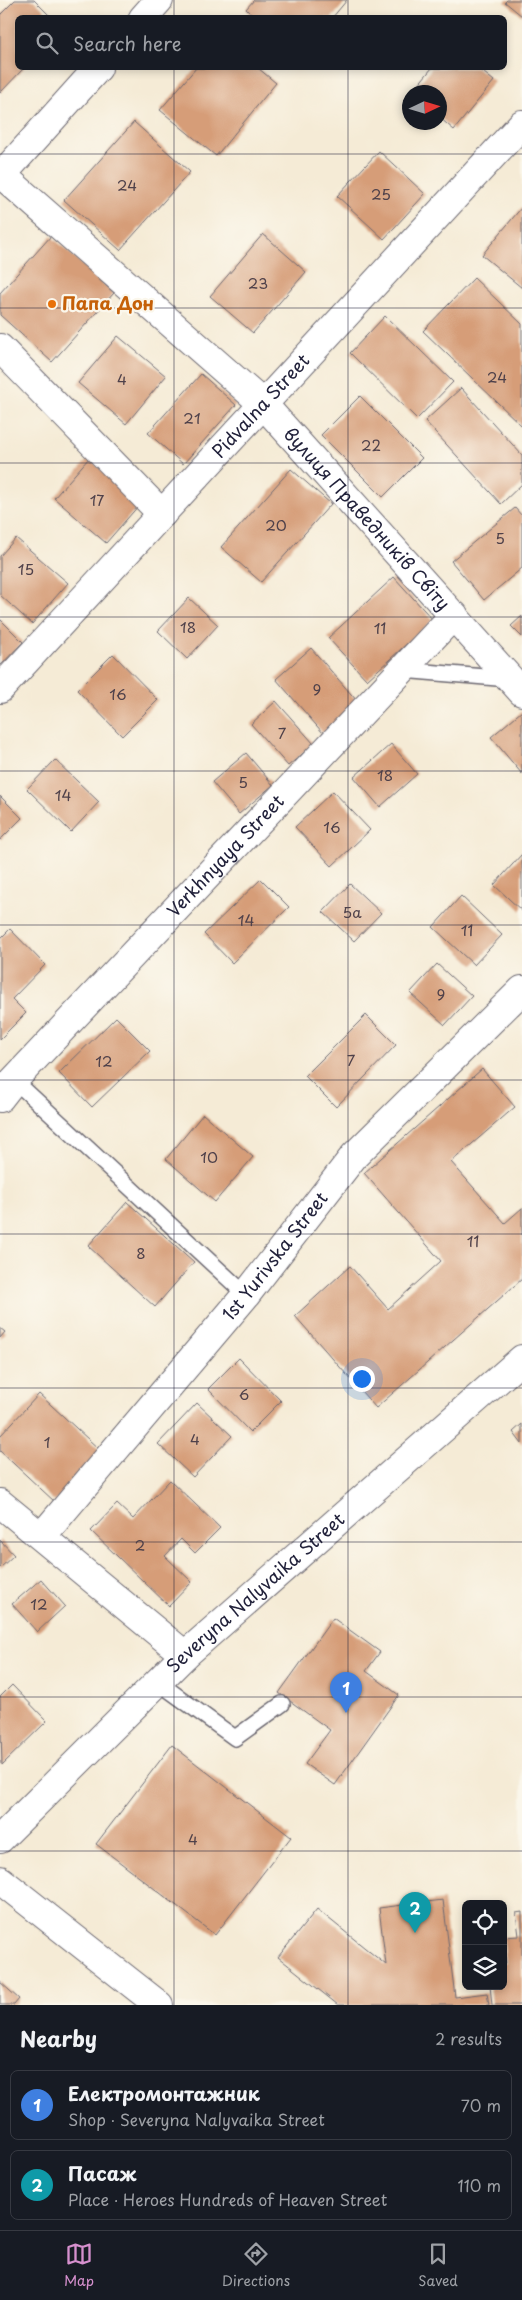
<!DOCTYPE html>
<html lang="en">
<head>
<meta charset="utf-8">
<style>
	body { margin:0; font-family:"Playpen Sans",sans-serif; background:#20242c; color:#f1f3f6 }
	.controls { position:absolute; right:15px; bottom:15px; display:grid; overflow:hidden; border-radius:8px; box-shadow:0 2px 8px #0003 }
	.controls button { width:45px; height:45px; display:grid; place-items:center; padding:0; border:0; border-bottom:1px solid #363941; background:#171b24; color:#f1f3f6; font:25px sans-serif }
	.compass { position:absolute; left:402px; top:85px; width:45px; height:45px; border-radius:50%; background:#171b24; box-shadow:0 2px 8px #0003; rotate:86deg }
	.you { position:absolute; left:361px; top:1378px; width:18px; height:18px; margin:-12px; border:4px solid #fff; border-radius:50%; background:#1a73e8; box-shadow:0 0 0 8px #1a73e833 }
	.badge { display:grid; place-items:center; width:32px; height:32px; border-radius:50%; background:#d690ce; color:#fff; font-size:16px; font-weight:700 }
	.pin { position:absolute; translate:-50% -41px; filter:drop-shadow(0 1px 2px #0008) }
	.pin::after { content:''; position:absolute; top:26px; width:18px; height:15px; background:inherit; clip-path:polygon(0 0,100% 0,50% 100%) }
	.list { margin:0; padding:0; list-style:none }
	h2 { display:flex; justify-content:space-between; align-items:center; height:65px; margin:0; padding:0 20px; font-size:21px }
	h2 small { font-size:16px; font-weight:400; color:#9ea1a6 }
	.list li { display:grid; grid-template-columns:32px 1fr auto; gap:15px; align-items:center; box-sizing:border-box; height:70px; margin:0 10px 10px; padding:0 10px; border:1px solid #363941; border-radius:8px }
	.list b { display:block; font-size:19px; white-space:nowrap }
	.list p { margin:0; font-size:16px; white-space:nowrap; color:#9ea1a6 }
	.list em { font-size:16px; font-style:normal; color:#9ea1a6 }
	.icon { flex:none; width:28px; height:28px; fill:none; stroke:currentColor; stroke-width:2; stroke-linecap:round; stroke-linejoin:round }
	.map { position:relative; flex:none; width:522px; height:2005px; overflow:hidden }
	.search { position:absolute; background:#171b24; box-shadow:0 2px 8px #0003; left:15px; right:15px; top:15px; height:55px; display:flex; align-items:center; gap:12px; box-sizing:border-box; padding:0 18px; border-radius:8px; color:#9ea1a6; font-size:19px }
	.sheet { height:225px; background:#171b24 }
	nav { display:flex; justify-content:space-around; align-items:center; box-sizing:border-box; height:70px; border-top:1px solid #363941; background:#171b24; font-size:14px; color:#9ea1a6 }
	nav a { display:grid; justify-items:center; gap:2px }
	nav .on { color:#d690ce }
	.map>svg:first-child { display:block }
</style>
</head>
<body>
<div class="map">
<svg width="522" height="2005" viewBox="0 0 522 2005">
	<rect width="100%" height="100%" fill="#fbf7ec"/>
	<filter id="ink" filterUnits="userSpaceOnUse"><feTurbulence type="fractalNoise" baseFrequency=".02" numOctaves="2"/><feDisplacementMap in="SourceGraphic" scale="10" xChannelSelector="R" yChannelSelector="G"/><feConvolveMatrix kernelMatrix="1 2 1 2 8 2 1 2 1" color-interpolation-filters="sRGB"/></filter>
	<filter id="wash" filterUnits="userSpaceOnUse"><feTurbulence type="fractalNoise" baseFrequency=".0096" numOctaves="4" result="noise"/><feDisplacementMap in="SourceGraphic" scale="20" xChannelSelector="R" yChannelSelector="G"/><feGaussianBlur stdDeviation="1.12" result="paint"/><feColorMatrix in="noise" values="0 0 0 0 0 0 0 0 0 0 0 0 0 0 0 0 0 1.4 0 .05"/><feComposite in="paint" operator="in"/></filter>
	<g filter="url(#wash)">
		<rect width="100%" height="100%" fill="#f5ebd6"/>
		<g id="blocks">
			<path fill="#d69d78" d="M15,0H34L52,18H18V68H24L0,93V15Z
				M254,0H347L332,18H255L246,9Z
				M507,0H522V16L505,2Z
				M196,68H258L276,83L216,156L160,110Z
				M432,68H478L494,81L454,130L440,118V92H412Z
				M134,122L190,172L120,250L64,200Z
				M379,151L425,194L384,239L337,196Z
				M522,207V288L482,255Z
				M263,234L306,272L253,333L210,296Z
				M51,236L114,293L52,362L0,315V293Z
				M474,278L522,324V426L423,331Z
				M385,316L453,382L417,419L350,353Z
				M118,336L166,376L126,424L78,383Z
				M201,374L236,405L183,464L148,433Z
				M461,388L522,455V484L501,504L425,421Z
				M360,396L422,458L383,497L321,435Z
				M89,458L140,504L106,543L54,498Z
				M291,469L331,504L261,582L221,547Z
				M515,508L522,516V568L484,600L451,561Z
				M16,538L68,583L32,624L0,595V556Z
				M394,577L433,620L367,680L328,638Z
				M189,598L218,625L187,659L158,631Z
				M522,616V637L511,626Z
				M0,619L23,642L0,666Z
				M311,648L358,702L323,733L276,679Z
				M113,654L158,700L122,736L77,690Z
				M276,701L314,744L288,766L251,724Z
				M522,711V774L491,737Z
				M391,744L417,774L380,807L354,777Z
				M246,753L273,785L239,814L212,782Z
				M55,760L99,802L71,832L27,789Z
				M333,791L370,830L332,866L295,827Z
				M0,796L22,818L0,840Z
				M522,854V911L494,885Z
				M261,879L289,907L232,963L204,934Z
				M350,884L381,913L354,941L323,912Z
				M461,896L502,935L474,965L433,927Z
				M10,929L45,965L12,999L26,1013L0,1039V939Z
				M437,964L472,996L445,1025L410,993Z
				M366,1015L396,1045L336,1107L305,1076Z
				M116,1017L150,1051L92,1107L59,1073Z
				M482,1069L515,1107L451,1162L505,1223L522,1208V1279L376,1408L295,1316L350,1266L388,1309L441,1261L364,1173Z
				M203,1114L253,1157L215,1202L166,1159Z
				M127,1202L194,1262L155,1307L88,1246Z
				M0,1328L5,1332L0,1338Z
				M239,1358L281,1401L250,1432L208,1389Z
				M39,1394L101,1451L55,1502L0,1451V1436Z
				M197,1403L232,1436L193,1477L158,1444Z
				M522,1424V1444L513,1432Z
				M170,1480L220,1528L195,1553L181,1539L165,1556L192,1582L169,1606L91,1531L117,1504L133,1519Z
				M0,1540L14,1555L0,1568Z
				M41,1579L65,1606L37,1632L12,1604Z
				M333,1618L380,1652L366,1671L399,1695L335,1785L305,1764L330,1730L279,1693Z
				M12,1685L47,1721L2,1765L0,1697Z
				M172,1745L291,1837L215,1935L96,1844Z
				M443,1900L455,1997L487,1993L489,2005H338L278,1957L317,1909L386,1965L379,1908Z
				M522,1912V2005H492L490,1986H503V1964L506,1963L503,1937L519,1936L516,1913Z
				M0,1982L19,1999L14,2005H0Z"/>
		</g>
	</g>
	<g filter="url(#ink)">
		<use href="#blocks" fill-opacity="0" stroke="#6c6871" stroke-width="1"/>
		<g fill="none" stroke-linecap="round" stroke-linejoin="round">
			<g stroke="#6c6871" stroke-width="18">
				<path id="service" d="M402,670L509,679
					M14,1080L246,1295
					M158,1682L235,1738L282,1704"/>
			</g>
			<g stroke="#6c6871" stroke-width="30">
				<g id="minor">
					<path id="s1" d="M2,175L263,404L522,692"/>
					<path d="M0,348L162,514"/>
					<path id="s2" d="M0,689L522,124"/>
					<path id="s3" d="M0,1098L14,1080L454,615"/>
					<path d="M0,1503L185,1655"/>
					<path id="s4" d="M42,1536L246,1295L354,1156L522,990"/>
					<path id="s5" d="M0,1839L185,1655L522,1359"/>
				</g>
			</g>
			<g stroke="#6c6871" stroke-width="30">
				<path id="tertiary" d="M143,18L159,0
					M0,177L98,68
					M0,1880L159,2005"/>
			</g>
			<use href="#service" stroke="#fff" stroke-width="15"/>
			<use href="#minor" stroke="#fff" stroke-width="28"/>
			<use href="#tertiary" stroke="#fff" stroke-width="28"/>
		</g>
	</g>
	<path fill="none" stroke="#22223b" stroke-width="1" stroke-opacity="0.55" d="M174,0V18M348,0V18M174,68V2005M348,68V2005M0,154H522M0,308H522M0,463H522M0,617H522M0,771H522M0,925H522M0,1080H522M0,1234H522M0,1388H522M0,1542H522M0,1697H522M0,1851H522"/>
	<circle fill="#e8710a" stroke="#fbf7ec" stroke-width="2" cx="52" cy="304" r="5"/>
	<g text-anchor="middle" stroke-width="4.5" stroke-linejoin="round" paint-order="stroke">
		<g font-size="15" fill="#4f414a">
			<text x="127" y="191">24</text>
			<text x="381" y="200">25</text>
			<text x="258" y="289">23</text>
			<text x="497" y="383">24</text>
			<text x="122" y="385">4</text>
			<text x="192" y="424">21</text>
			<text x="371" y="451">22</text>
			<text x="97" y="506">17</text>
			<text x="276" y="531">20</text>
			<text x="500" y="544">5</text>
			<text x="26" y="575">15</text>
			<text x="188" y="633">18</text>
			<text x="380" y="634">11</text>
			<text x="317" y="695">9</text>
			<text x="118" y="700">16</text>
			<text x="282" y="739">7</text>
			<text x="385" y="781">18</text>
			<text x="243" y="788">5</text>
			<text x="63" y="801">14</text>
			<text x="332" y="833">16</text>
			<text x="352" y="918">5а</text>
			<text x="246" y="926">14</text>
			<text x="467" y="936">11</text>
			<text x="441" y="1000">9</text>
			<text x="351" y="1066">7</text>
			<text x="104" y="1067">12</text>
			<text x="209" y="1163">10</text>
			<text x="473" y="1247">11</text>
			<text x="141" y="1259">8</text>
			<text x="244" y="1400">6</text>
			<text x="195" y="1445">4</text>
			<text x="47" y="1448">1</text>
			<text x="140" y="1551">2</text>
			<text x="39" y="1610">12</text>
			<text x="193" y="1845">4</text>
		</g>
		<g font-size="18" font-weight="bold" fill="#c56008" stroke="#fbf7ec" text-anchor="start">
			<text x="62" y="310">Папа Дон</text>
		</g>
		<g font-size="18" fill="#22223b" stroke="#fbf7ec">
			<text dy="6" stroke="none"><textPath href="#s2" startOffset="385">Pidvalna Street</textPath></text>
			<text dy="6" stroke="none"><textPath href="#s1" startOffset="502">вулиця Праведників Світу</textPath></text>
			<text dy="6" stroke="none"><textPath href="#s3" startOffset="331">Verkhnyaya Street</textPath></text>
			<text dy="6" stroke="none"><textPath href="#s4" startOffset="364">1st Yurivska Street</textPath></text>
			<text dy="6" stroke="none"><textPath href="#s5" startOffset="355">Severyna Nalyvaika Street</textPath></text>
		</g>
	</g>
</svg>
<div class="controls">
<button><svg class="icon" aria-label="locate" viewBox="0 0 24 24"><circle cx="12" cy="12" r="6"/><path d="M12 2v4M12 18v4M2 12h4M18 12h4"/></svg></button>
<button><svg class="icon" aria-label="layers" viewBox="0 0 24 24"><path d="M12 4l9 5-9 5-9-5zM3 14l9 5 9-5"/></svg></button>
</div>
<svg class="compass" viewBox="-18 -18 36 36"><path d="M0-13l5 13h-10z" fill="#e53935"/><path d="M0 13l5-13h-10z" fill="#9ea1a6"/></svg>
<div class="you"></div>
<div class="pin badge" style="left:346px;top:1713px;background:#3f7fe0">1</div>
<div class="pin badge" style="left:415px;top:1933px;background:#0f9aa8">2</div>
<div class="search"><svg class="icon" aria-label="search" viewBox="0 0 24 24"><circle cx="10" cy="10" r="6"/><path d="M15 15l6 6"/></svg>Search here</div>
</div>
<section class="sheet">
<h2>Nearby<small>2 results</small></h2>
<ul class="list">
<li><span class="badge" style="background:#3f7fe0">1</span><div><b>Електромонтажник</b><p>Shop · Severyna Nalyvaika Street</p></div><em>70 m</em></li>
<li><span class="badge" style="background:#0f9aa8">2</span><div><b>Пасаж</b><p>Place · Heroes Hundreds of Heaven Street</p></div><em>110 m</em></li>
</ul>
</section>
<nav>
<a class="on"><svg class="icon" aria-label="map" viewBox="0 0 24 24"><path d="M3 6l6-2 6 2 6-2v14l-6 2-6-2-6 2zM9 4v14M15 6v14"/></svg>Map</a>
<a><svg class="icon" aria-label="directions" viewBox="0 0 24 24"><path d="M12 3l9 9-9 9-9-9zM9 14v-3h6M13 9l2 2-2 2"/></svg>Directions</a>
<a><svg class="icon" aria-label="saved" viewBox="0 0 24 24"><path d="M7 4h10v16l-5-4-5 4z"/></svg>Saved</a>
</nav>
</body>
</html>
